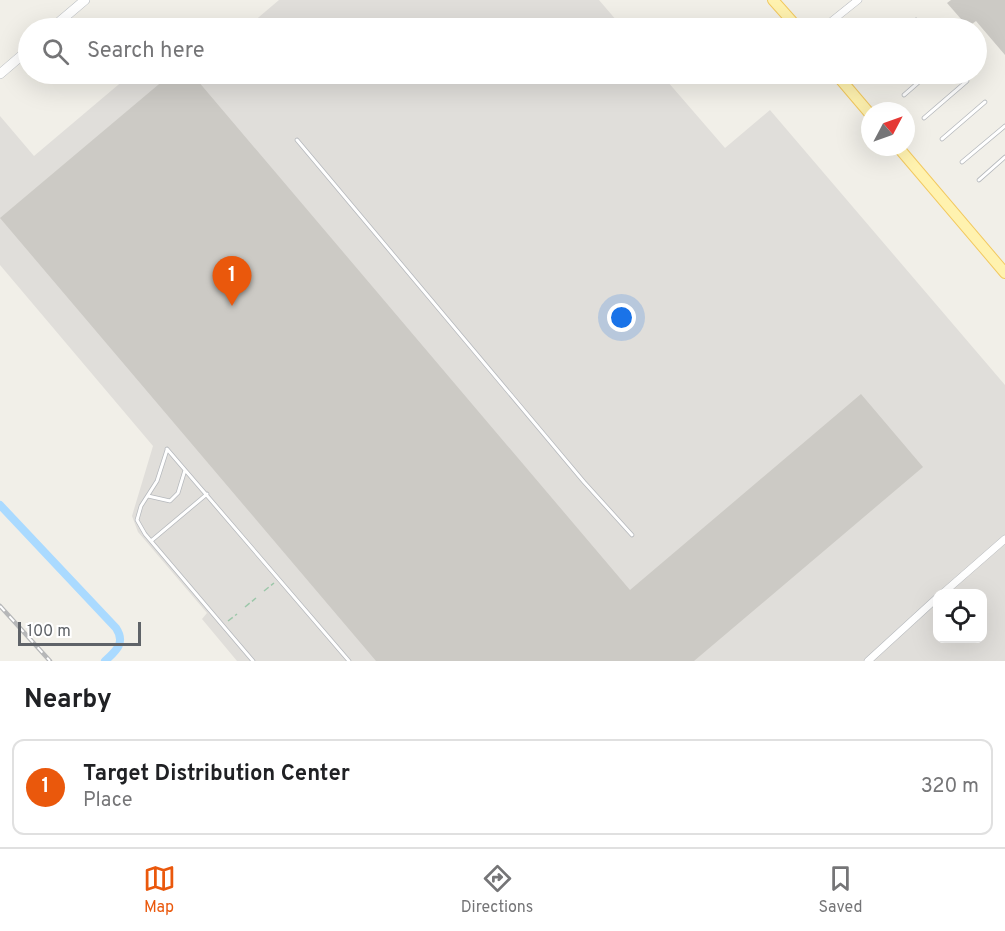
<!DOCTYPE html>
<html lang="en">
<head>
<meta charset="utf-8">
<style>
	body { margin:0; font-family:Overpass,sans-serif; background:#f6f6f6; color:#202124 }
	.controls { position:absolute; right:18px; bottom:18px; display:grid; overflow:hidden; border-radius:12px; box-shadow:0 6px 24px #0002 }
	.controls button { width:54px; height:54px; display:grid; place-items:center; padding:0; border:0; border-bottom:2px solid #e0e0e0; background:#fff; color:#202124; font:30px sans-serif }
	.compass { position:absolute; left:861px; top:102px; width:54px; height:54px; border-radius:50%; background:#fff; box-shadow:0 6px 24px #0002; rotate:49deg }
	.scale { position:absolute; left:18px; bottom:15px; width:123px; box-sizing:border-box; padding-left:6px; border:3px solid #5f6368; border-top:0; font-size:16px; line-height:21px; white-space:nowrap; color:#5f6368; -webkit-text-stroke:4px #fff; paint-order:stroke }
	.you { position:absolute; left:622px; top:318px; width:21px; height:21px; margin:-15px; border:4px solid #fff; border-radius:50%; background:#1a73e8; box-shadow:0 0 0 9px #1a73e833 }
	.badge { display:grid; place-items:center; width:39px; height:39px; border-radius:50%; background:#ea580c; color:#fff; font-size:20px; font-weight:700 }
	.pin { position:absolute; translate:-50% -50px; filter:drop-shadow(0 2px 3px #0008) }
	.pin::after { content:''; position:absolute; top:32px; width:21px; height:18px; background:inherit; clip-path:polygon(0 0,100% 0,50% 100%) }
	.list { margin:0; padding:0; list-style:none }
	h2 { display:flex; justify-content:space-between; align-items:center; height:78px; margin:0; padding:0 24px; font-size:26px }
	h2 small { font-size:20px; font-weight:400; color:#757577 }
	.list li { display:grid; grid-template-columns:39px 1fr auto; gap:18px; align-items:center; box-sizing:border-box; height:96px; margin:0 12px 12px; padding:0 12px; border:2px solid #e0e0e0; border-radius:12px }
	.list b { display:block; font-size:22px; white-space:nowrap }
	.list p { margin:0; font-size:20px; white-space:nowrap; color:#757577 }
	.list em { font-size:20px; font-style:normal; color:#757577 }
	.icon { flex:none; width:33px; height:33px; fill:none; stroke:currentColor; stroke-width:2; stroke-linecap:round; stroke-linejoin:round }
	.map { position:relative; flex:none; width:1005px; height:661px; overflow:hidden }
	.search { position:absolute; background:#fff; box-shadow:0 6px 24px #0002; left:18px; right:18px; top:18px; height:66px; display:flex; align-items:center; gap:15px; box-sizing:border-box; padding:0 21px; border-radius:33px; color:#757577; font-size:22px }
	.sheet { height:186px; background:#fff }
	nav { display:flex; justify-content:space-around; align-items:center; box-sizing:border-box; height:84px; border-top:2px solid #e0e0e0; background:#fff; font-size:16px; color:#757577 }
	nav a { display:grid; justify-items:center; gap:3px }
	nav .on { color:#ea580c }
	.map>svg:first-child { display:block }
</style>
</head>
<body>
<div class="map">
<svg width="1005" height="661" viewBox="0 0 1005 661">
	<rect width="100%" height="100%" fill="#f1efe8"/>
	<path fill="#e0deda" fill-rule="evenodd" d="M279,0H599L623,28H246Z
		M131,74H661L725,148L770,110L1005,385V661H237L202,619L207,613L138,532L132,516L153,446L0,265V116L34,156ZM938,594H982V638H938Z"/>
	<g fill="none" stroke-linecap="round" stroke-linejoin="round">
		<path stroke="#aadaff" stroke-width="8" d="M0,505L116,628C126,643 116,651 105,661"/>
	</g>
	<path fill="#cccac5" d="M951,0H1005V55L976,21L968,27L947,3Z
		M171,74H192L630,590L861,394L923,467L694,661H376L0,218Z"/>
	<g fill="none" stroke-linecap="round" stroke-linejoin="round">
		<g stroke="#b5b8bc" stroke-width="4.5">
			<path id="service" d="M907,28L916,20
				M904,95L928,74
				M924,118L967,81
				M942,139L985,102
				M297,140L584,482L632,535
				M962,162L1005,126
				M979,180L1005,157
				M167,449L349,661
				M167,450L157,481L141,506L137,520L145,534L253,661
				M148,496L170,501L178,493L185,470
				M151,541L207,494"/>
		</g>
		<g stroke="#b5b8bc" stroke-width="8">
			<path id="minor" d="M823,28L858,0
				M942,594L1005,539
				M868,661L938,597"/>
		</g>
		<g stroke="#b6babf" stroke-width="10">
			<path id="secondary" d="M52,28L85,0
				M0,74L28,50"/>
		</g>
		<g stroke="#f2c960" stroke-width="12">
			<path id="primary" d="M773,0L798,28
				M836,74L870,114
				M898,147L1005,273"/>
		</g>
		<path stroke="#9cc7a9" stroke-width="1.5" stroke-dasharray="6 3" stroke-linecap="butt" d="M264,591L274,583
			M245,607L256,598
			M228,621L237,614"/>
		<use href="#service" stroke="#fff" stroke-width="3"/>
		<use href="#minor" stroke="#fff" stroke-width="7"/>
		<use href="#secondary" stroke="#fff" stroke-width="9"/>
		<use href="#primary" stroke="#fff2af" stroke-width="10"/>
		<g stroke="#b6b7b8" stroke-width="4.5">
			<path id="rail" d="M0,606L50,661"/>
		</g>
		<use href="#rail" stroke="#fff" stroke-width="2" stroke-dasharray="7" stroke-linecap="butt"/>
	</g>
</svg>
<div class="controls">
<button><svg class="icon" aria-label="locate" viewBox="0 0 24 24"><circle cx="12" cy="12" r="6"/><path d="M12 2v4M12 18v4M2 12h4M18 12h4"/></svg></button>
</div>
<svg class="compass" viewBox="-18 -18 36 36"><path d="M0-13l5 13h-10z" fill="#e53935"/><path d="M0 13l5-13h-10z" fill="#757577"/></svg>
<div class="scale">100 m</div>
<div class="you"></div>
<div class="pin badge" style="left:232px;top:306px">1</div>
<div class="search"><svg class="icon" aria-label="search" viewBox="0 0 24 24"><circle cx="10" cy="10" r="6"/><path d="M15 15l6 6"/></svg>Search here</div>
</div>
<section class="sheet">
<h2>Nearby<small></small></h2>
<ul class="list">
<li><span class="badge">1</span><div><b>Target Distribution Center</b><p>Place</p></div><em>320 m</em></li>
</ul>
</section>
<nav>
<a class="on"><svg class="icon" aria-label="map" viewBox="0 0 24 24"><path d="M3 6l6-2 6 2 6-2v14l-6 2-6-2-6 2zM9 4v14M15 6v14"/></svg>Map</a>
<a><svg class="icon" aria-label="directions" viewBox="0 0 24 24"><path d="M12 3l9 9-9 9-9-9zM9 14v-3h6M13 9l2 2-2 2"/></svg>Directions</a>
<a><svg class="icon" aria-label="saved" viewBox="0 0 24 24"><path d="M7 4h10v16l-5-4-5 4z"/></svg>Saved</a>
</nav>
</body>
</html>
